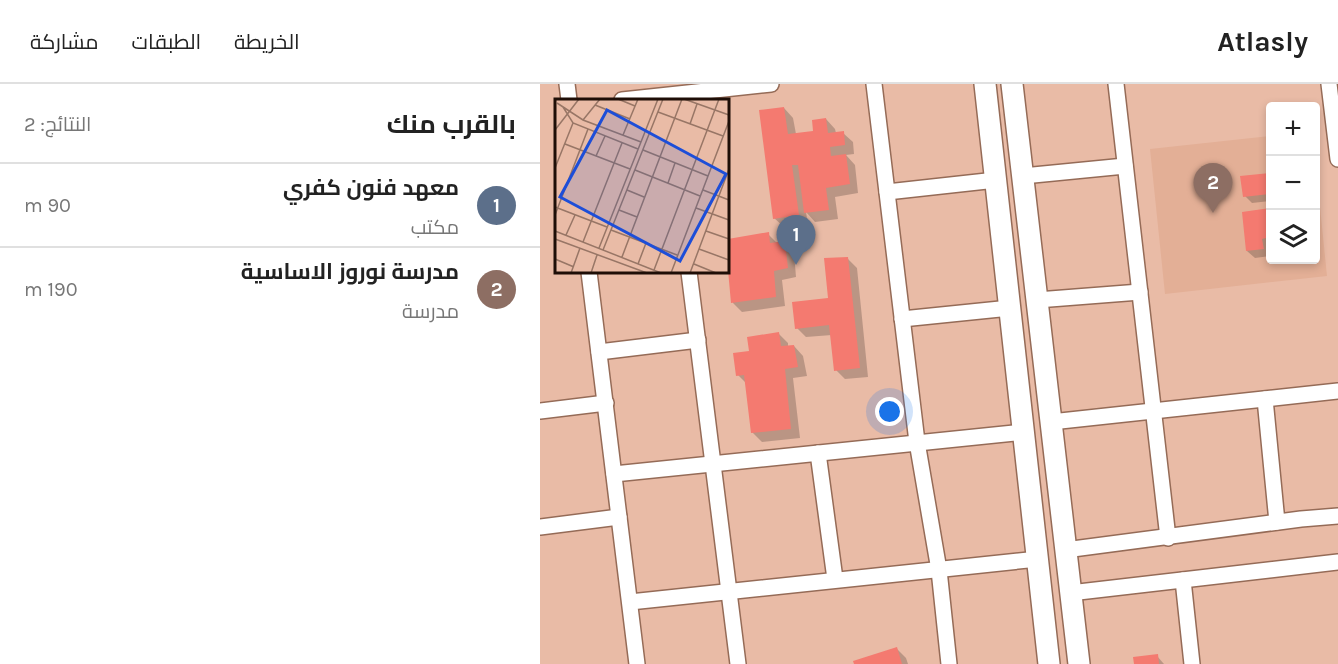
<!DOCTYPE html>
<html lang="ar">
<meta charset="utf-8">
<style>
:root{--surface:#fff;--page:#f2f2f2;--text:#222;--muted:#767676;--line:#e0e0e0;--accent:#316d84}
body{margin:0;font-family:Karla,Cairo,sans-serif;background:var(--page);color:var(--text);direction:rtl}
.controls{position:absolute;right:18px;top:18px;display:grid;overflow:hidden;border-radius:6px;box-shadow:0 3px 9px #0003}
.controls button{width:54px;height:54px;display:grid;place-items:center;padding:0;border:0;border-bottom:2px solid var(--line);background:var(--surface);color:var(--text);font:30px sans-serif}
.you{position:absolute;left:350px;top:328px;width:21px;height:21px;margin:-15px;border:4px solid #fff;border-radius:50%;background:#1a73e8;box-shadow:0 0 0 9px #1a73e833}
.badge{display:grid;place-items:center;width:39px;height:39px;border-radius:50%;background:var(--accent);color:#fff;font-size:20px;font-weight:700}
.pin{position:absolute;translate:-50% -50px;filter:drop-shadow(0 2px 3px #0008)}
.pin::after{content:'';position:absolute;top:32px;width:21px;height:18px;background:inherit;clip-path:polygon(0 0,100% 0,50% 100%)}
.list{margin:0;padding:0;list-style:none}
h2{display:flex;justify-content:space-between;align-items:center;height:78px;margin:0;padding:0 24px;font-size:26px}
h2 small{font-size:20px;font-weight:400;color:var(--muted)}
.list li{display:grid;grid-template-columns:39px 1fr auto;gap:18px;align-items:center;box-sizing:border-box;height:84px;padding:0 24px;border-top:2px solid var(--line)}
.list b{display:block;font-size:22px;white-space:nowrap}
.list p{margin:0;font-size:20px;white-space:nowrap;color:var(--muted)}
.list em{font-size:20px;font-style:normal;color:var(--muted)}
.icon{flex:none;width:33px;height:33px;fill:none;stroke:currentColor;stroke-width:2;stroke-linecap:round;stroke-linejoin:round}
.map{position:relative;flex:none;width:798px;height:580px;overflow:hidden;direction:ltr}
header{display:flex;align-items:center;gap:36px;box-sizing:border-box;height:84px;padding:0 30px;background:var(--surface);border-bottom:2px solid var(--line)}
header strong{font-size:28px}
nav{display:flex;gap:33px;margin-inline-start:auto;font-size:21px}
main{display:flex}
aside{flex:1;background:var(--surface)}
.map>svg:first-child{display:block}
.built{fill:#e3af96}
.shadow{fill:#0003}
.building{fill:#f47a70}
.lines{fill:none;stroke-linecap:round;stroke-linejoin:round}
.street-casing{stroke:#956b57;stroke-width:18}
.secondary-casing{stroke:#956b57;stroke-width:24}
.street{stroke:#fff;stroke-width:15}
.secondary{stroke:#fff;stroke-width:21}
.inset-road{fill:none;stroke:#987666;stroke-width:1.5}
.view{fill:#1d4ed8;fill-opacity:0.15;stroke:#1d4ed8;stroke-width:3}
.inset-edge{fill:none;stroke:#1e0e07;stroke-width:3}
</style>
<header>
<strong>Atlasly</strong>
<nav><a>الخريطة</a><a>الطبقات</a><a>مشاركة</a></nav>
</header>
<main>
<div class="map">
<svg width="798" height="580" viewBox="0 0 798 580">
<rect width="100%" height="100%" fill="#e9bba6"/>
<!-- built -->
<polygon class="built" points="730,52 730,176 776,176 776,83 787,192 625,210 610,65"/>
<!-- shadow -->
<g class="shadow">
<polygon points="244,24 253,34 256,50 275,48 286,35 295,45 296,49 303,49 313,58 314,70 306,71 315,81 318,109 295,113 298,135 275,138 266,128 268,140 244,143 234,134"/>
<polygon points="730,90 730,117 712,119 705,112 702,94"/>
<polygon points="730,126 730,172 715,174 707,167 704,129"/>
<polygon points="228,150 238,160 245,159 254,168 256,193 242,196 245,222 202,228 193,219 188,156"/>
<polygon points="308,175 317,184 328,293 305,295 296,286 292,251 266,253 257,244 290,215"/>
<polygon points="238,249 248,259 248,263 254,262 263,272 267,292 253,294 260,354 222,358 212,348 207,300 198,291 210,268"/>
<polygon points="357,565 366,574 368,580 316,580"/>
<polygon points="617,572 624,580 595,580"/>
</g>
<!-- building -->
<g class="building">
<polygon points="244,23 248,50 273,47 272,36 286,34 288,49 304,47 305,61 290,63 291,72 306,70 310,100 286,104 289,126 264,129 258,81 252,81 259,131 233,135 219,26"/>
<polygon points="730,89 730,110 703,113 700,92"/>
<polygon points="730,124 730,153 722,155 724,165 706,167 702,128"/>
<polygon points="229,148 230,159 245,157 248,184 234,187 236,213 191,219 188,186 188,155"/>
<polygon points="308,173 320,284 294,287 289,241 255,245 252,218 288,214 284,174"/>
<polygon points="239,248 241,262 254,261 258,283 245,285 251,345 211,349 204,291 196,292 193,269 209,267 207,253"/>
<polygon points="357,563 362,580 314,580 313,577"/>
<polygon points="618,570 619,580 594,580 593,573"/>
</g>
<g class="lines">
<!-- street casing -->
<g class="street-casing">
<g id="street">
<polyline points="27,0 29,16"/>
<polyline points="334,0 377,358 399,486 409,580"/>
<polyline points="576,0 628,454"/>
<polyline points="789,0 798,75"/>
<polyline points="82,16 231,0"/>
<polyline points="483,92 585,82"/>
<polyline points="347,108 456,96"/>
<polyline points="49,188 97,580"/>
<polyline points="149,188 198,580"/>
<polyline points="497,216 600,208"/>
<polyline points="362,235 470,224"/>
<polyline points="59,268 158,256"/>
<polyline points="725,315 737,438"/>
<polyline points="0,327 66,319"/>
<polyline points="511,338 798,307"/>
<polyline points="278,369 295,495"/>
<polyline points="74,390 484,348"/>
<polyline points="0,443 79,433"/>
<polyline points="525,466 761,435 798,432"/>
<polyline points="643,496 652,580"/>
<polyline points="530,509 798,478"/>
<polyline points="90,518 498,475"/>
</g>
</g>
<!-- secondary casing -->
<g class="secondary-casing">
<g id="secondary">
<polyline points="445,0 509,580"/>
<polyline points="472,0 539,580"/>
</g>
</g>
<!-- street -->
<use href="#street" class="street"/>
<!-- secondary -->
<use href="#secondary" class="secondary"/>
</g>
<!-- overview -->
<g transform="translate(15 15)">
<rect width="174" height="174" fill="#e9bba6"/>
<path class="inset-road" d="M 63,0 L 80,7M 129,0 L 174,16M 2,4 L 28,21 L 86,43M 40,6 L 75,20M 8,8 L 18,24 L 83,50M 103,13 L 168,37M 28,21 L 45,0M 135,25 L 142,5M 0,31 L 24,0M 68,36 L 83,0M 10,45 L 75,70M 88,51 L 153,77M 41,57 L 50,37M 0,69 L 18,24M 80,71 L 145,97M 113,84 L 120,64M 72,91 L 89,98M 148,91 L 174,101M 0,108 L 52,128M 141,109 L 174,121M 64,111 L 82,118M 0,116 L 33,30M 56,131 L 122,156M 0,132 L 106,174M 151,132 L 174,140M 11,136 L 20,116M 0,140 L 92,174M 28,143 L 67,44M 44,149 L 103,0M 144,150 L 174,161M 48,151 L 108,0M 67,158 L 127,0M 0,160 L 19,168M 83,165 L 91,144M 139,165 L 161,174M 99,171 L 164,0M 16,174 L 25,149M 36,174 L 42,156M 116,174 L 174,22M 135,174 L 174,70"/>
<path class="view" d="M 52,11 L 171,75 L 125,162 L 5,98 Z"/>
<rect width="174" height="174" class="inset-edge"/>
</g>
</svg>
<div class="controls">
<button>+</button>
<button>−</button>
<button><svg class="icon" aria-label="layers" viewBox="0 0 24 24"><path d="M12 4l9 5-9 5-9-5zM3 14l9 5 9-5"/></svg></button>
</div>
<div class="you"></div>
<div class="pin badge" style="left:256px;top:181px;background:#5c6f8a">1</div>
<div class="pin badge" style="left:673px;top:129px;background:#8d6e63">2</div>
</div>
<aside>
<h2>بالقرب منك<small>النتائج: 2</small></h2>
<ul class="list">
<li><span class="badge" style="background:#5c6f8a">1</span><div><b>معهد فنون كفري</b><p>مكتب</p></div><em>90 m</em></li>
<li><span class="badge" style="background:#8d6e63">2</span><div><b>مدرسة نوروز الاساسية</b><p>مدرسة</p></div><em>190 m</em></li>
</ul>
</aside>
</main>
